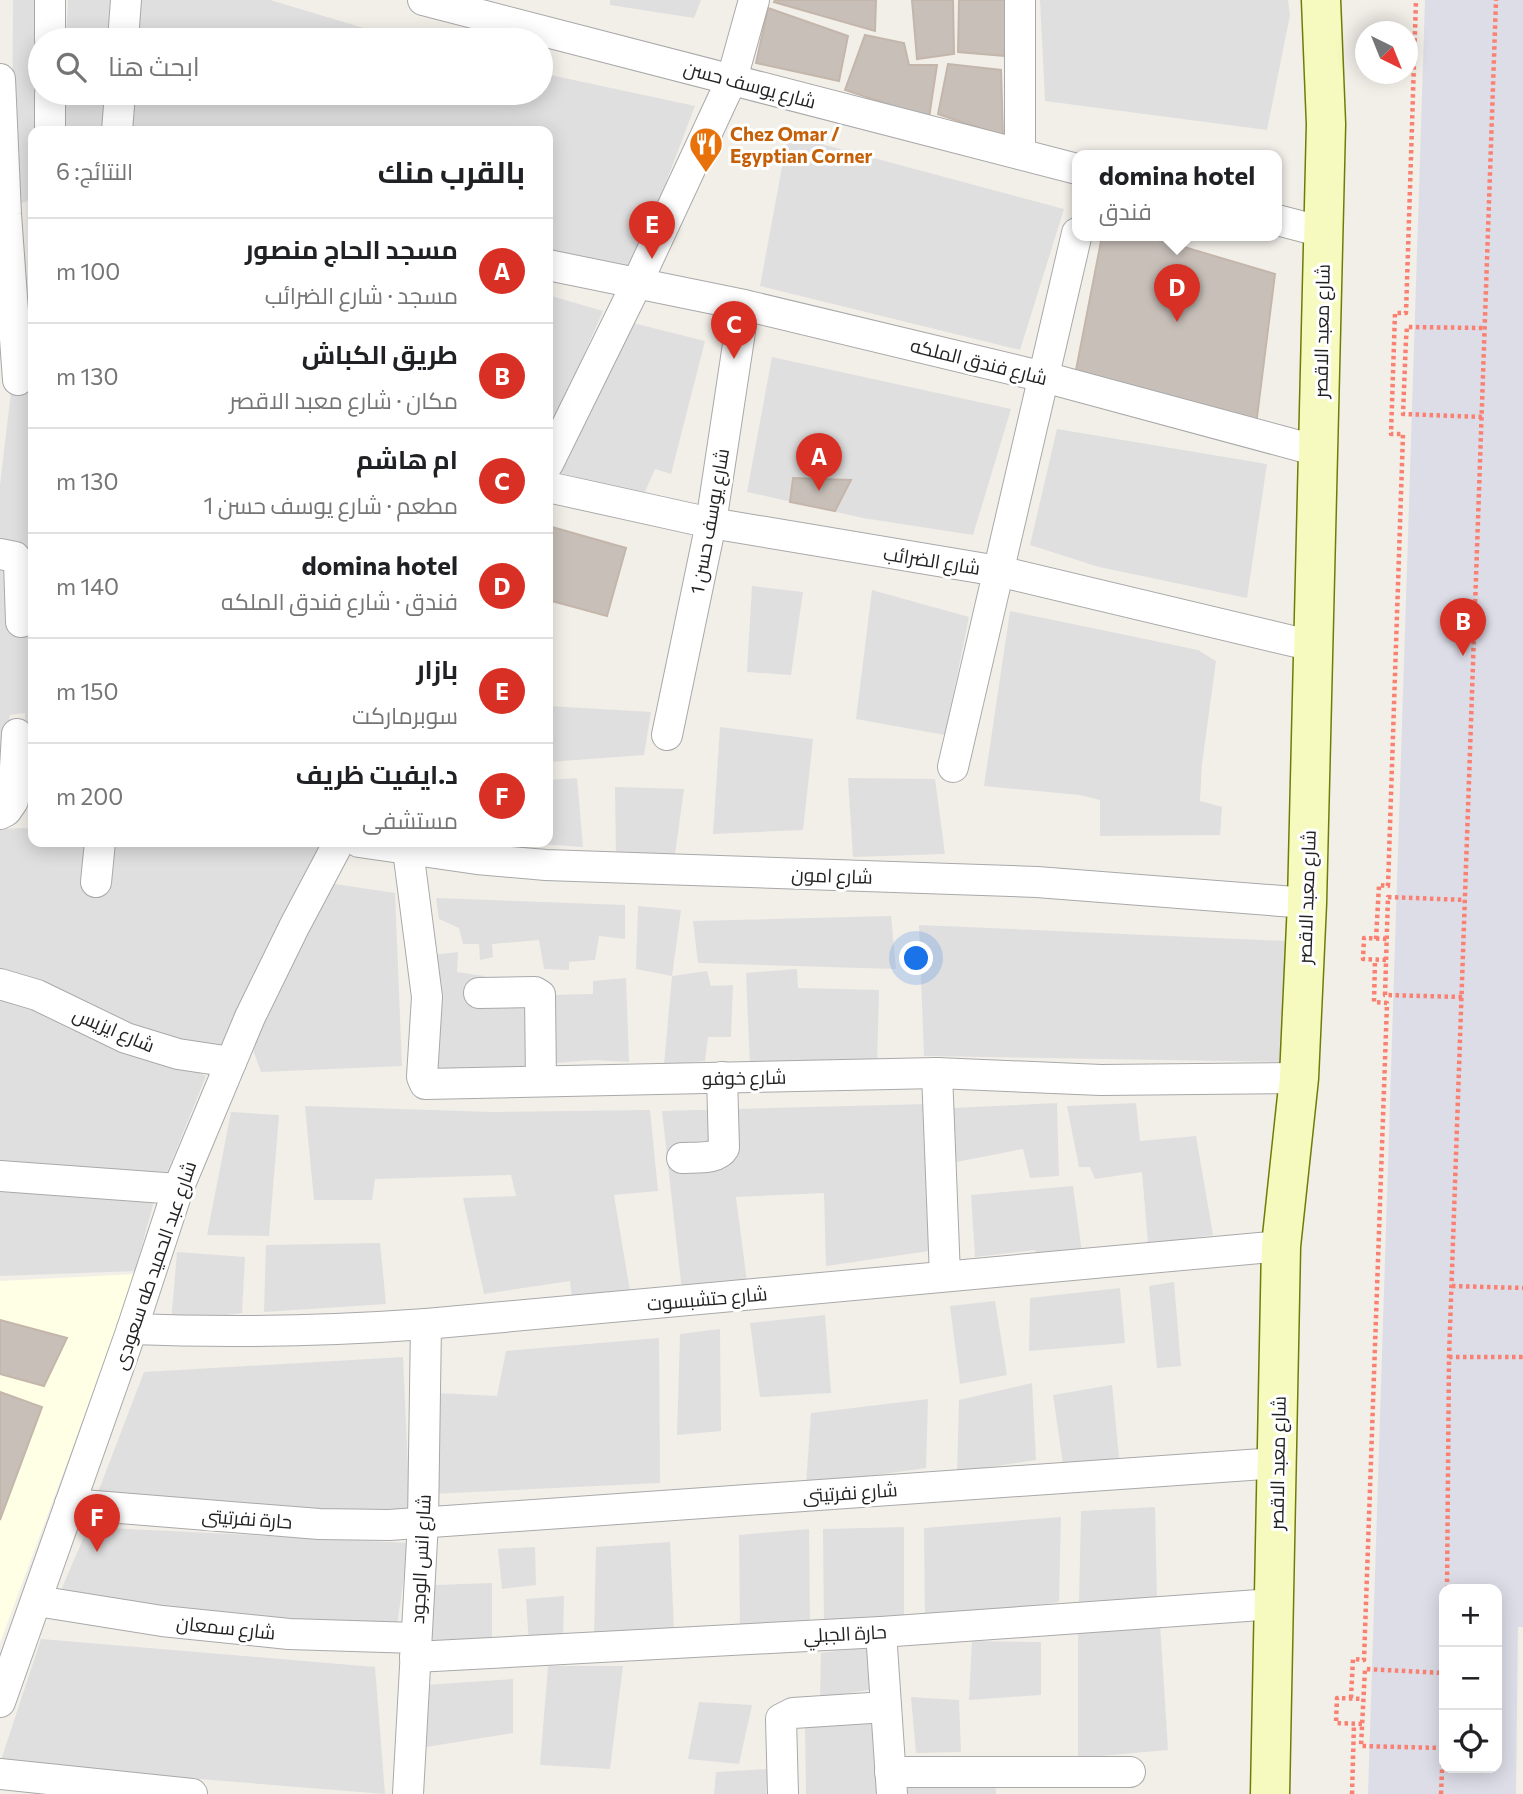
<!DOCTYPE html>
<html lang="ar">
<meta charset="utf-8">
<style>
:root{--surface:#fff;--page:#f2f2f2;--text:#202124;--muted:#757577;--line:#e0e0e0;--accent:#d93025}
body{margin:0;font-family:Commissioner,Cairo,sans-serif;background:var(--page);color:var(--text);direction:rtl}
.controls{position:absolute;right:21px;bottom:21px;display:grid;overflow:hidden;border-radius:14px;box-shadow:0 4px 18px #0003}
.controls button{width:63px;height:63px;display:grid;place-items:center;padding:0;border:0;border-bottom:2px solid var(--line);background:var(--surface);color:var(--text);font:35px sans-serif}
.compass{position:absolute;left:1355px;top:21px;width:63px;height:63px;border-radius:50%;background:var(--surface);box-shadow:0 4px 18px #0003;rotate:137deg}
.you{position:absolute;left:917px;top:959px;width:24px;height:24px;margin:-18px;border:5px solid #fff;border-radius:50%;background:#1a73e8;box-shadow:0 0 0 10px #1a73e833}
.badge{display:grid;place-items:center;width:46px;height:46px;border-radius:50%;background:var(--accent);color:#fff;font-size:23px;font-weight:700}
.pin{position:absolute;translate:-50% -58px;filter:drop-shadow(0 2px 4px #0008)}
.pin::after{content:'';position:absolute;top:37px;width:24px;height:21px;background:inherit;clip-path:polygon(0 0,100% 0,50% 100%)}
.popup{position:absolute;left:1072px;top:150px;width:210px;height:91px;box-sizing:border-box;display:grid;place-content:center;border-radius:14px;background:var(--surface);filter:drop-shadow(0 2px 5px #0005);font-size:23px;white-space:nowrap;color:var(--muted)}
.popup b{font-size:26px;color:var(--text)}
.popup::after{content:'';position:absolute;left:50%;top:100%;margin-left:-14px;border:14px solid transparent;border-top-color:var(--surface)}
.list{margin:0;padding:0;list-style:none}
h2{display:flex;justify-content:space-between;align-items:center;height:91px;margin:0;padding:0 28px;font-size:30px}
h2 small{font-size:23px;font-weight:400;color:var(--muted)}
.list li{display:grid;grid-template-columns:46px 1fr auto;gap:21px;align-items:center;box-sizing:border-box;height:105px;padding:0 28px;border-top:2px solid var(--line)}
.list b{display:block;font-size:26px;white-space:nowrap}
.list p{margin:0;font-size:23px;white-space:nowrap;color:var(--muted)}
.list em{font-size:23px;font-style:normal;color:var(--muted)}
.icon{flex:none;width:38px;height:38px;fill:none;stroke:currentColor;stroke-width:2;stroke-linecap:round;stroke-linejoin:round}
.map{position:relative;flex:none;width:1523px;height:1794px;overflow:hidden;direction:ltr}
.search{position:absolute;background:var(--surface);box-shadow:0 4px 18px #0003;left:28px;top:28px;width:525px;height:77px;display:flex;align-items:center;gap:18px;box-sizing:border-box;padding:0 24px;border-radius:38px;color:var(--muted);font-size:26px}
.panel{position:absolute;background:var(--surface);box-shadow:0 4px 18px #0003;left:28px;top:126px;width:525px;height:721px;border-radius:14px;direction:rtl}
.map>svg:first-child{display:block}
.residential{fill:#e0dfdf}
.education{fill:#ffffe5}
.plaza{fill:#dddde8;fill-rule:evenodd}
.building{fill:#c7bfb8;stroke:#c4b6ab;stroke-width:2}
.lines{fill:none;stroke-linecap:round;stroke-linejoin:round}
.minor-casing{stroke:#a9a9a9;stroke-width:32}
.secondary-casing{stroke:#707d05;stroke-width:41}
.path{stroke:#fa8072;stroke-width:4.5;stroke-dasharray:3.5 3.5;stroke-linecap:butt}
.minor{stroke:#fff;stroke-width:30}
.secondary{stroke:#f7fabf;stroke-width:38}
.labels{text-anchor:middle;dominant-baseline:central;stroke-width:6;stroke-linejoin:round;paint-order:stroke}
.street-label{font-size:19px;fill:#222;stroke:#fff}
.food-label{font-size:19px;font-weight:bold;fill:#c56008;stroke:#fff;text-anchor:start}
</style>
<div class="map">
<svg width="1523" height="1794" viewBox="0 0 1523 1794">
<rect width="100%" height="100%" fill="#f2efe9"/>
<!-- residential -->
<g class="residential">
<polygon points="13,0 50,0 40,40 43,131 33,131 33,200 12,205"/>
<polygon points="68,0 110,0 108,40 66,40"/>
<polygon points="131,0 270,0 404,40 130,40"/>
<polygon points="610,0 701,0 694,18 610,5"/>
<polygon points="1040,0 1288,0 1290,15 1267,130 1045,101"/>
<polygon points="541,73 695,106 631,274 548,256 548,131 128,131 128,93 541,93"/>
<polygon points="64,93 104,93 102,131 63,131"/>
<polygon points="788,135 1064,209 1020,350 760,286"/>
<polygon points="548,295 603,311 548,437"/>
<polygon points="617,319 705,341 671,474 655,469 643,496 555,471 576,443"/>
<polygon points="772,357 1011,409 973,535 863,518 747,492"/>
<polygon points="11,392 33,394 33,558 0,545 0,485"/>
<polygon points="1057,429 1267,464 1247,598 1099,567 1030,545"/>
<polygon points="33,560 33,759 26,760 25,713 10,715 0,804 0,564"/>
<polygon points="752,586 803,592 791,675 747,672"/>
<polygon points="872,590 969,617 945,735 856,719"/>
<polygon points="1010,611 1198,650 1216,661 1202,764 1200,801 1222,807 1220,835 1100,836 1100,800 1080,795 984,786"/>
<polygon points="548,706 651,712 644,755 548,762"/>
<polygon points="720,727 813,739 803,830 713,834"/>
<polygon points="577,778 583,847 512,842 548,842 548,780"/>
<polygon points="848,778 935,779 945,854 853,857"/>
<polygon points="615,787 684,789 675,854 616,860"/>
<polygon points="23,828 33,829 33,842 84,842 88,887 108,842 328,842 221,1053 170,1045 0,979 0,829"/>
<polygon points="328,883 395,893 402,1066 261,1072 251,1044"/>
<polygon points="436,898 625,905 625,939 599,936 595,960 569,962 569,970 544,969 539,940 492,944 493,957 480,960 479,944 463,944 459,928 439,919"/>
<polygon points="638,906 681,910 672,976 707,971 711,986 733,985 731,1037 708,1037 705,1061 664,1065 672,976 636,969"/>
<polygon points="891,916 896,969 698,963 693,921"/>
<polygon points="919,925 1286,941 1285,1062 924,1056"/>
<polygon points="458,952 457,972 484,976 512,1001 540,999 539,1069 437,1076 432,955"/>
<polygon points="797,969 798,988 879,990 877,1066 750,1067 746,973"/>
<polygon points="626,978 629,1062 593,1060 555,1063 549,995 593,994 593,981"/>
<polygon points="0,999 18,999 206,1076 166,1175 0,1168"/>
<polygon points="1057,1103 1059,1176 1030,1178 1023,1149 951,1163 953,1108"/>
<polygon points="1136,1103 1140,1141 1196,1136 1213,1235 1148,1244 1142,1172 1095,1179 1090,1167 1079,1167 1067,1106"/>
<polygon points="927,1104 943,1249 826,1266 824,1193 736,1197 748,1290 682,1291 662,1111"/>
<polygon points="305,1106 494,1112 650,1110 658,1191 614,1195 630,1291 572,1298 570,1281 484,1294 463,1198 516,1196 511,1175 375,1179 372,1200 314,1200"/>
<polygon points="231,1112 279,1115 269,1236 207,1235"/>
<polygon points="1073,1186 1083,1260 1040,1264 1035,1250 975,1257 971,1195"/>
<polygon points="0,1190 154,1201 135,1271 0,1276"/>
<polygon points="380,1243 386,1304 264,1312 266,1245"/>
<polygon points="177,1252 245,1257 242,1313 171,1323"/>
<polygon points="1174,1282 1181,1366 1157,1368 1149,1286"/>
<polygon points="1120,1288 1125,1343 1029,1351 1030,1298"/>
<polygon points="995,1301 1007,1375 960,1384 950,1306"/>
<polygon points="825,1315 831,1393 760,1397 750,1323"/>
<polygon points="720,1329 721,1431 677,1435 680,1334"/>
<polygon points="659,1338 660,1483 431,1494 437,1393 497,1396 506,1351"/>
<polygon points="403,1357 410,1513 95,1500 144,1372"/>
<polygon points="1032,1383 1036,1460 957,1472 959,1400"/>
<polygon points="1112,1385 1119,1458 1065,1478 1053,1395"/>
<polygon points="928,1399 926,1468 806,1485 811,1413"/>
<polygon points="1155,1507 1157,1599 1079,1604 1081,1511"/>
<polygon points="1061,1517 1059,1602 925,1621 924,1528"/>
<polygon points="88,1527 409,1543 396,1632 59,1595"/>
<polygon points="904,1527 904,1618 824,1627 823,1529"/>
<polygon points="809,1529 810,1626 740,1632 739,1535"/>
<polygon points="670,1542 674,1629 594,1636 596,1547"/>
<polygon points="535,1547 536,1585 502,1589 498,1549"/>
<polygon points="492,1583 492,1648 427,1652 434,1585"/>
<polygon points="564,1596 563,1639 529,1644 526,1599"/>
<polygon points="1160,1623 1168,1750 1078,1758 1078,1628"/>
<polygon points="41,1639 375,1667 385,1794 0,1763"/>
<polygon points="972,1641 1041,1642 1041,1695 969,1700"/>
<polygon points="879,1645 880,1688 820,1698 821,1653"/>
<polygon points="548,1666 623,1666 610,1769 540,1765"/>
<polygon points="513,1679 513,1733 420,1748 425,1685"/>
<polygon points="911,1697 959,1700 961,1752 916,1753"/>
<polygon points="699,1702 752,1705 739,1764 688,1759"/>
<polygon points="881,1722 882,1794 806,1794 805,1726"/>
<polygon points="768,1769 766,1794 714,1794 716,1772"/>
<polygon points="995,1778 996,1794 907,1794 907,1784"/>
</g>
<!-- education -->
<polygon class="education" points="137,1274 0,1643 0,1281"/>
<!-- plaza -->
<path class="plaza" d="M 1425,0 L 1523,0 L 1523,1627 L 1518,1627 L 1516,1794 L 1368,1794 ZM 1444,1589 L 1497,1589 L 1497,1768 L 1444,1768 Z"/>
<!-- building -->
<g class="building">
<polygon points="775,0 876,0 875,31 774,2"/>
<polygon points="912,0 953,0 954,54 917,59"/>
<polygon points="959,0 1011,0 1004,56 958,52"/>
<polygon points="768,8 848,36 839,81 756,63"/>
<polygon points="865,35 904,43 909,65 937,65 929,118 845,90"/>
<polygon points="948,64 1001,70 1003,136 938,114"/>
<polygon points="1102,236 1147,236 1275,274 1256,425 1076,370"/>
<polygon points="793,478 851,480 835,511 790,502"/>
<polygon points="552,527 626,548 607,616 548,600 548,542"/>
<polygon points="0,1320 67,1338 44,1386 0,1374"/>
<polygon points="0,1392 42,1407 0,1520"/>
</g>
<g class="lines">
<!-- minor casing -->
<g class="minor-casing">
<g id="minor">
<polyline points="50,0 50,40"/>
<polyline points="423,0 1077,169"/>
<polyline points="123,40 126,0"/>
<polyline points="0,79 6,214 18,380"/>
<polyline points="50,93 50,131"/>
<polyline points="117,131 120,93"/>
<polyline points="1020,154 1020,0"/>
<polyline points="1277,220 1323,232"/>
<polyline points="548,265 744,305 1044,377 1318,451"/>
<polyline points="548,464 637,283 732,79 754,0"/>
<polyline points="548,487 711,523 998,571 1313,646"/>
<polyline points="0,554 15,557 19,562 21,622"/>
<polyline points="667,735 711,523 744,305"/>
<polyline points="953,767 1077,233"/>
<polyline points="0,814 6,811 13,801 17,734"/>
<polyline points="359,842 477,859 546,865 1037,882 1307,903"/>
<polyline points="408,850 427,997 422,1077 425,1084 937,1073 1101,1080 1299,1078"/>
<polyline points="96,882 100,842"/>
<polyline points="0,984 37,995 126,1038 178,1054 231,1062"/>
<polyline points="479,993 535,992 540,995 541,1081"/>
<polyline points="937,1073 945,1276"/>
<path d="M 682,1158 C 696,1157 717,1160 724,1148 L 722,1077"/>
<polyline points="0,1176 178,1189"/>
<path d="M 132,1329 C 231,1333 328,1331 426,1324 L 1281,1246"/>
<polyline points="70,1504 319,1524 389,1525 1277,1463"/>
<polyline points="37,1601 162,1621 289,1634 416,1638"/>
<polyline points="881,1632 892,1794"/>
<polyline points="415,1657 881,1632 1274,1604"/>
<polyline points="0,1702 132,1329 178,1189 250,1017 294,927 339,842"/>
<polyline points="890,1772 1130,1772"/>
<polyline points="0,1774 192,1794"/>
<polyline points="408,1794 423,1522 426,1324"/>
<polyline points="783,1794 781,1719 793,1713 886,1707"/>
</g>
</g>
<!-- secondary casing -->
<g class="secondary-casing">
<polyline id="secondary" points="1270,1794 1281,1246 1299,1078 1307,903 1326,124 1321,0"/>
</g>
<!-- path -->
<g class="path">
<polyline points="1482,417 1403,414 1406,339 1407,327 1485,328"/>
<polyline points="1376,939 1379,885 1388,886 1403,434 1391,434 1395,313 1406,313 1416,0"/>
<polyline points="1386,960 1363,959 1364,938 1387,939"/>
<polyline points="1462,997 1385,995 1388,897 1465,900"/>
<polyline points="1452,1286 1523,1288"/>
<polyline points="1449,1357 1523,1357"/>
<polyline points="1447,1589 1449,1357 1496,0"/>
<polyline points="1351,1698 1353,1659 1364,1660 1387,1003 1374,1002 1375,960"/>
<polyline points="1362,1724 1336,1723 1337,1698 1363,1699"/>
<polyline points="1443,1748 1361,1746 1365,1669 1444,1673"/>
<polyline points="1352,1794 1354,1724"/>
<polyline points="1441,1794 1444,1725"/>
</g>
<!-- minor -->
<use href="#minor" class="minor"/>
<!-- secondary -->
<use href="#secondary" class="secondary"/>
</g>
<!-- icons -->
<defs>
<g id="restaurant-pin" transform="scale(1.75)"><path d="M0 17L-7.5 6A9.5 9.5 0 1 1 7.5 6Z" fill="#e8710a" stroke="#fff"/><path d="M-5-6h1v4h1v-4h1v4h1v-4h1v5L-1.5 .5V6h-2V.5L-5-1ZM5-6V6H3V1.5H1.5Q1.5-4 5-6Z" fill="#fff"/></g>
</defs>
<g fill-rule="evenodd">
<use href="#restaurant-pin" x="706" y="144"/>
</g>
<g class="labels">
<!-- street labels -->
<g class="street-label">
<text transform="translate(750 84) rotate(15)">شارع يوسف حسن</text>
<text transform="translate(1321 331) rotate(-89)">شارع معبد الاقصر</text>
<text transform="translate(979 361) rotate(14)">شارع فندق الملكه</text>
<text transform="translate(709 521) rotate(-80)">شارع يوسف حسن 1</text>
<text transform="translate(932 560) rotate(9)">شارع الضرائب</text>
<text transform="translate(832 875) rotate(2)">شارع امون</text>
<text transform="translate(1306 897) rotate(-88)">شارع معبد الاقصر</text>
<text transform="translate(114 1029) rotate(23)">شارع ايزيس</text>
<text transform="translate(744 1077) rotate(-1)">شارع خوفو</text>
<text transform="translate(154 1265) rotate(-71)">شارع عبد الحميد طه سعودى</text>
<text transform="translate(707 1298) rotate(-5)">شارع حتشبسوت</text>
<text transform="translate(1277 1463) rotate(-89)">شارع معبد الاقصر</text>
<text transform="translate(850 1492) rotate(-4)">شارع نفرتيتى</text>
<text transform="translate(247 1518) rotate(4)">حارة نفرتيتى</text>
<text transform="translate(420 1559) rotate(-87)">شارع انس الوجود</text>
<text transform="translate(226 1627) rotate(6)">شارع سمعان</text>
<text transform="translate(845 1633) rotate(-3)">حارة الجبلي</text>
</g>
<!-- food labels -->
<g class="food-label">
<text x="730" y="133">Chez Omar /<tspan x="730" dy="22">Egyptian Corner</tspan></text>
</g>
</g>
</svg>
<div class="controls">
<button>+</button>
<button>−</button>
<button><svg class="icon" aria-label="locate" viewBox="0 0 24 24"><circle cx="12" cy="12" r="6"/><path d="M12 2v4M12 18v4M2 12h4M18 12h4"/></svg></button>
</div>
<svg class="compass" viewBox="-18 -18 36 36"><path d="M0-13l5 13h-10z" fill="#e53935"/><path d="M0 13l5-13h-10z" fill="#757577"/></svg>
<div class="you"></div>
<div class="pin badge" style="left:819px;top:491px">A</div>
<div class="pin badge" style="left:1463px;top:656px">B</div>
<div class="pin badge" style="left:734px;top:359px">C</div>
<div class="pin badge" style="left:1177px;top:322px">D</div>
<div class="popup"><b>domina hotel</b>فندق</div>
<div class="pin badge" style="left:652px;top:259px">E</div>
<div class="pin badge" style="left:97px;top:1552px">F</div>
<div class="search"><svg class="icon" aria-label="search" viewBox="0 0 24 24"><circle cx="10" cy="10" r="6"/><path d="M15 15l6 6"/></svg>ابحث هنا</div>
<section class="panel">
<h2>بالقرب منك<small>النتائج: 6</small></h2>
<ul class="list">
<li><span class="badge">A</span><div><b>مسجد الحاج منصور</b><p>مسجد · شارع الضرائب</p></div><em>100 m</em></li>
<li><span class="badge">B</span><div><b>طريق الكباش</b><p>مكان · شارع معبد الاقصر</p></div><em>130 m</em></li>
<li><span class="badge">C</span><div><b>ام هاشم</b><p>مطعم · شارع يوسف حسن 1</p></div><em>130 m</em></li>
<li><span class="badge">D</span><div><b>domina hotel</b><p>فندق · شارع فندق الملكه</p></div><em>140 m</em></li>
<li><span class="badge">E</span><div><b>بازار</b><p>سوبرماركت</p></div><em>150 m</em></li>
<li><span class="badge">F</span><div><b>د.ايفيت ظريف</b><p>مستشفى</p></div><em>200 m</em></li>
</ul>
</section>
</div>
